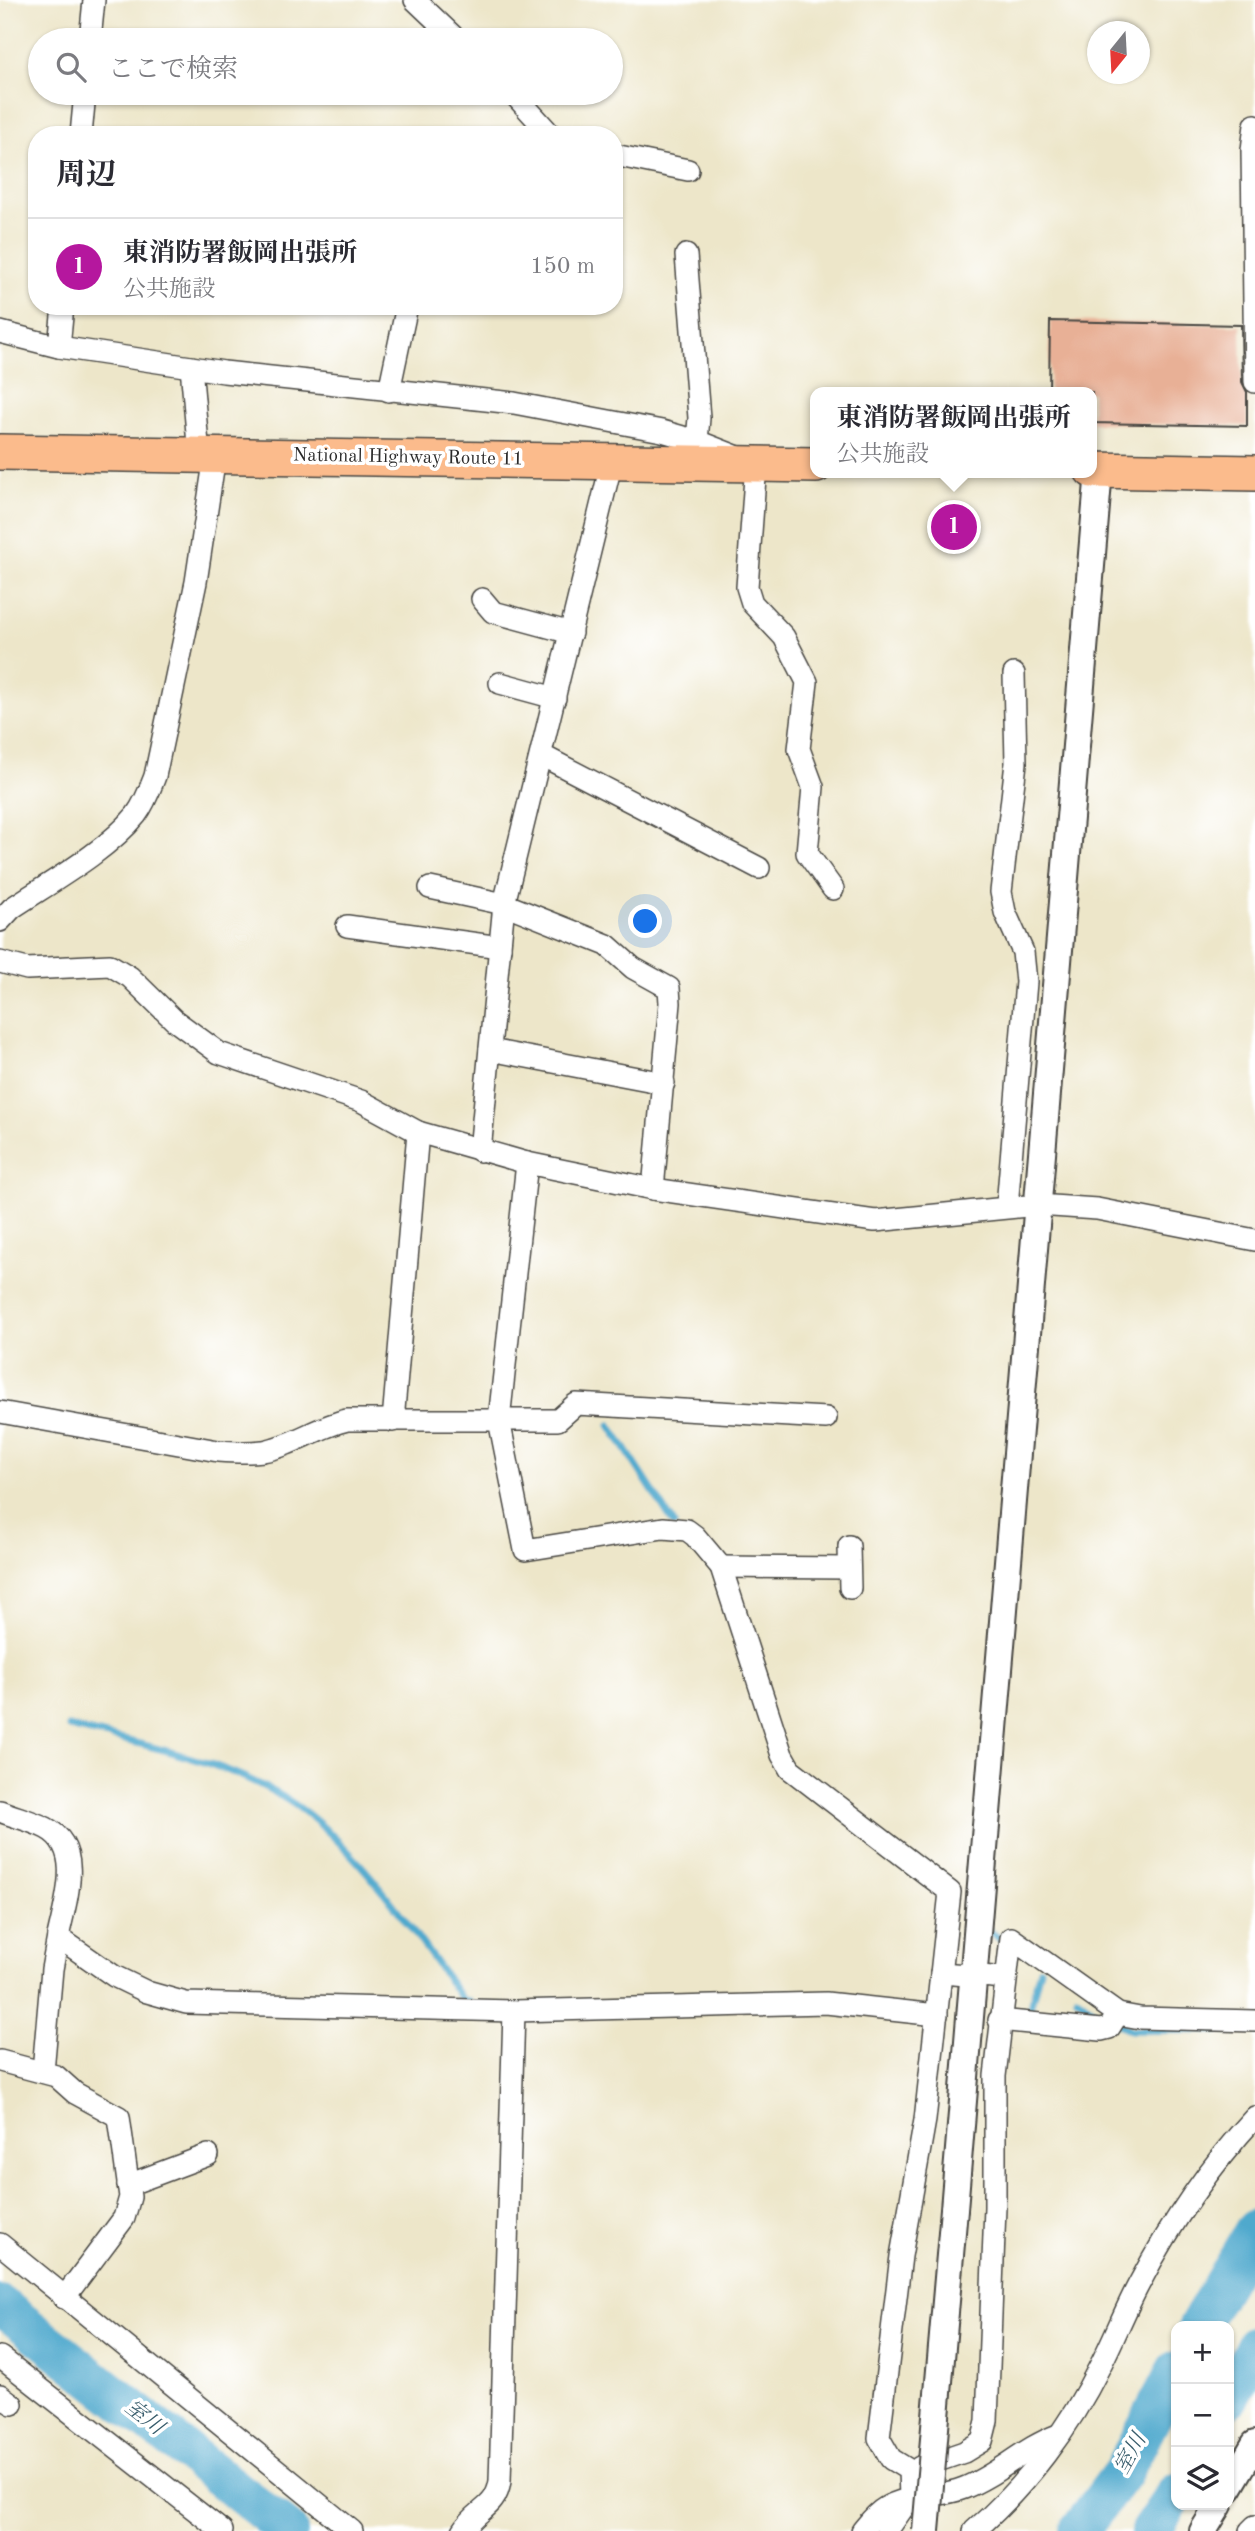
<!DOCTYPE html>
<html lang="ja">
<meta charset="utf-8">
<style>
:root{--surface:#fff;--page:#f2f2f3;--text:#2b2b33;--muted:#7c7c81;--line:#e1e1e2;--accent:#b5179e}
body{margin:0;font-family:"Old Standard TT","Noto Serif JP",serif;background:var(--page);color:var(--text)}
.controls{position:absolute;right:21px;bottom:21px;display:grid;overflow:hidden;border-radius:14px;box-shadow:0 2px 5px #0004}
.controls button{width:63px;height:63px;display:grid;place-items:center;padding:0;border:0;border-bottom:2px solid var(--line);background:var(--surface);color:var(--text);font:35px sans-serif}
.compass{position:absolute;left:1087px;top:21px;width:63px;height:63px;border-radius:50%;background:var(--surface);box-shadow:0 2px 5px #0004;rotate:198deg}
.you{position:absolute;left:646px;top:922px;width:24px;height:24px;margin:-18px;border:5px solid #fff;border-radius:50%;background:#1a73e8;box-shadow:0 0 0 10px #1a73e833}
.badge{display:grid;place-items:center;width:46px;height:46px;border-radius:50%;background:var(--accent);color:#fff;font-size:23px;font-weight:700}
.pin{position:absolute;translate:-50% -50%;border:4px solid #fff;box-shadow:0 2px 7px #0006}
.popup{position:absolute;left:810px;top:387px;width:287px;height:91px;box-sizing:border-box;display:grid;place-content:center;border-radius:14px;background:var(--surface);filter:drop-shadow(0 2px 5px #0005);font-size:23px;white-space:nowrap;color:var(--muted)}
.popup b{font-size:26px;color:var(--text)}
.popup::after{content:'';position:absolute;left:50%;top:100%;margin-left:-14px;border:14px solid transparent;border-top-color:var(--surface)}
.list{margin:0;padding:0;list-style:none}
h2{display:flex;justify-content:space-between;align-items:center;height:91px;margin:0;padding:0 28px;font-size:30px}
h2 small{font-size:23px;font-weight:400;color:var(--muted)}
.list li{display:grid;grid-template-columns:46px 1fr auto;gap:21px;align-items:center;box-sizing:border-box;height:98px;padding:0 28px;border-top:2px solid var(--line)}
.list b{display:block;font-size:26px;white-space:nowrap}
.list p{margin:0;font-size:23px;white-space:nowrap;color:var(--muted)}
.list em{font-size:23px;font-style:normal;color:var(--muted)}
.icon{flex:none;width:38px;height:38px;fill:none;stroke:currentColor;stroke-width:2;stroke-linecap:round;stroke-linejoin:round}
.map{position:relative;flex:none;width:1255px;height:2531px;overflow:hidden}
.search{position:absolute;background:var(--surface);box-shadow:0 2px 5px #0004;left:28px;top:28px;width:595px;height:77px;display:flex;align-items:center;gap:18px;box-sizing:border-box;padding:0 24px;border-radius:38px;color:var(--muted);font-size:26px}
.panel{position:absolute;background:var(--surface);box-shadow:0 2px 5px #0004;left:28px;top:126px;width:595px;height:189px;border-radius:28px}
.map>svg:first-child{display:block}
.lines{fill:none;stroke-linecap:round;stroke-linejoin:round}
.stream{stroke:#4fa9cd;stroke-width:7}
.river{stroke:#4fa9cd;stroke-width:40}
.building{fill:#e8b096}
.minor-casing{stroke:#484743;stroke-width:24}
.tertiary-casing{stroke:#484743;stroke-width:30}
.trunk-casing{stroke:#484743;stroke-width:38}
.minor{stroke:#fff;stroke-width:21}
.tertiary{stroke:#fff;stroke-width:26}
.trunk{stroke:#fbbb8c;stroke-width:35}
.tertiary-bridge-casing{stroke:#484743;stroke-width:30;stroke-linecap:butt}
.tertiary-bridge{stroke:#fff;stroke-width:26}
.labels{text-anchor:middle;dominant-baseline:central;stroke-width:7;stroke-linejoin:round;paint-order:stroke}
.street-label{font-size:19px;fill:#2b2b2b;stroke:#fff}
.water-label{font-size:21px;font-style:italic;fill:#395d6c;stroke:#fff}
</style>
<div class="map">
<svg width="1255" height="2531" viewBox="0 0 1255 2531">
<rect width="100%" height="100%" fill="#fff"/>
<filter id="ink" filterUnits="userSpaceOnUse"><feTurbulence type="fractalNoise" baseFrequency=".0143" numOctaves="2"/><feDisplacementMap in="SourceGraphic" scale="14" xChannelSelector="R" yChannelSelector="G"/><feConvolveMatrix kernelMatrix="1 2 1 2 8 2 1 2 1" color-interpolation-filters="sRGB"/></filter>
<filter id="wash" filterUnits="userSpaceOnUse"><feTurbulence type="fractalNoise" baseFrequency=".00686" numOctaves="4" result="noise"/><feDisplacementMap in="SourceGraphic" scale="28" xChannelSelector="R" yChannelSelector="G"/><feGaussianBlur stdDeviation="1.57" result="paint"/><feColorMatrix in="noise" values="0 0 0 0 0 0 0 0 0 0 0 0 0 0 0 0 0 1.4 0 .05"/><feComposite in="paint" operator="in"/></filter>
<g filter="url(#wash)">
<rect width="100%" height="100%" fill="#ede6c9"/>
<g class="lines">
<!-- stream -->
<g class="stream">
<polyline points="610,1425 674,1524"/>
<path d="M 69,1727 C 149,1746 251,1765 315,1820 C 374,1870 418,1938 463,2001 L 469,2001"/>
<polyline points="984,1927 1008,1945"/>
<polyline points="1076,1997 1097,2013 1131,2030 1233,2031"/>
<polyline points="1025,2016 1028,2016 1040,1969"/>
</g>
<!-- river -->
<g class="river">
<polyline points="0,2305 288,2531"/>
<polyline points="1198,2326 1255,2229"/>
<polyline points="1229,2398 1255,2346"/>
<polyline points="1079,2531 1122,2473 1176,2371"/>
<polyline points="1150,2531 1176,2493"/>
</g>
</g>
<g id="blocks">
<!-- building -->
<polygon class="building" points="1050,321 1241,325 1242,382 1247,392 1247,426 1092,423 1092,392 1049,392"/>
</g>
</g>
<g filter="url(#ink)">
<use href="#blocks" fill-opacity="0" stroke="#484743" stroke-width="2"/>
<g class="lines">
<!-- minor casing -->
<g class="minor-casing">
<g id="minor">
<polyline points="415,0 457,40"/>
<polyline points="90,40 94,0"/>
<polyline points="513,93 551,135"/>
<polyline points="1255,125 1252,150 1255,382"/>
<polyline points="81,135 85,93"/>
<polyline points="614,155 688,170"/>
<polyline points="686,255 699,418 697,441"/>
<polyline points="0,332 59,347 224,372 514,403 662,431 697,441 756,464 747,587 752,603 784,637 807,682 799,749 813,787 807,853 833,889"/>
<polyline points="59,347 63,306"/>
<polyline points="191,367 199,455"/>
<polyline points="389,391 407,306"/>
<polyline points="482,599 493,612 571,633"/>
<polyline points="500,683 555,698"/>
<polyline points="541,755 759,868"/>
<polyline points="430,888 504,904 607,945 633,968 669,988 670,1003 653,1189"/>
<path d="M 0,921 L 12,908 C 51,882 107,851 136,815 C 145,803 150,789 155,776 L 196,582 L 215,456"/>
<polyline points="347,926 500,947"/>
<polyline points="0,962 27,969 110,965 130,977 174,1020 219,1053 361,1101 418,1132 527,1163 653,1189 875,1221 1037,1205 1097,1209 1255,1240"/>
<polyline points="490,1050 664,1083"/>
<polyline points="480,1151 504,904 612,461"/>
<polyline points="527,1163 499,1420 525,1550 663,1528 687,1530 695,1536 721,1567 782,1755 790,1769 950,1892 925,2120 901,2256 879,2438 891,2459 909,2470 910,2498 887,2531"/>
<polyline points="1007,1207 1026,982 1023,952 1005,912 1001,892 1016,763 1014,674"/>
<path d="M 0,1412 L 218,1451 C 232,1452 248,1453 263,1451 C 292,1446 317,1427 347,1420 L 558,1420 L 576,1404 L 826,1418"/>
<polyline points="393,1421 418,1132"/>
<polyline points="849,1546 850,1588"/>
<polyline points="721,1567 849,1568"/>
<path d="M 0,1811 C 15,1817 32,1821 46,1828 C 85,1848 65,1903 58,1937 L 114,1976 L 147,1992 L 186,2003 L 514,2011 L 826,2003 L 937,2015"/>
<polyline points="941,1973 1006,1978"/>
<polyline points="999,2020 1101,2030 1109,2028 1118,2014"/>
<polyline points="0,2061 56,2076 75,2093 119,2117 130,2197 124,2218 64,2298"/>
<polyline points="43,2071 52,1969 58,1937"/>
<polyline points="128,2185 208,2155"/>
<polyline points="0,2244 352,2531"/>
<polyline points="0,2357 222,2531"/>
<polyline points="0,2395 12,2404"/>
<polyline points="920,2467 964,2452 982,2441 987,2421 995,2207 995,2076 1011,1938 1118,2014 1140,2018 1255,2021"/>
<path d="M 463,2531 C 477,2508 496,2509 500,2481 L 514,2011"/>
<path d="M 862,2531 C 868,2524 876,2513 885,2508 C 909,2494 939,2498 964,2488 C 998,2475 1023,2448 1058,2435"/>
<path d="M 974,2531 C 1026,2486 1070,2427 1100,2366 C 1114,2339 1125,2310 1139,2284 C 1170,2225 1210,2166 1255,2117"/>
<polyline points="1250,2531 1255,2526"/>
</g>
</g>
<!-- tertiary casing -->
<g class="tertiary-casing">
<g id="tertiary">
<polyline points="954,2209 1099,470"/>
<polyline points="1229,2488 1255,2444"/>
<polyline points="1203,2531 1219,2505"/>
</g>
</g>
<!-- trunk casing -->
<g class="trunk-casing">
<g id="trunk">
<polyline points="0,452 816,465"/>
<polyline points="1092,470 1255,473"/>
</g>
</g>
<!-- minor -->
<use href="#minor" class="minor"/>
<!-- tertiary -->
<use href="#tertiary" class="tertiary"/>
<!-- trunk -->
<use href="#trunk" class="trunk"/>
<!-- tertiary-bridge casing -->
<g class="tertiary-bridge-casing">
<polyline id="tertiary-bridge" points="926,2531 954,2209"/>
</g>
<!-- tertiary-bridge -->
<use href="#tertiary-bridge" class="tertiary-bridge"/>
</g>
</g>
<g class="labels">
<!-- street labels -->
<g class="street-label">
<text transform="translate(408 458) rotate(1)">National Highway Route 11</text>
</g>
<!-- water labels -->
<g class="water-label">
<text transform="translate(144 2418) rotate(38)">室川</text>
<text transform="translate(1131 2454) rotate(-61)">室川</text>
</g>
</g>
</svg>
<div class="controls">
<button>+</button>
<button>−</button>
<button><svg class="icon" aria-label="layers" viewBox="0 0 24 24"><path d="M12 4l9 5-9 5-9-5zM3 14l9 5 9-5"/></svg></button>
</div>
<svg class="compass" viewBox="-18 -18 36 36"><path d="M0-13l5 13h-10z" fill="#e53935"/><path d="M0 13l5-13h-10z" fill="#7c7c81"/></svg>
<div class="you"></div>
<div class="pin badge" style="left:954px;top:527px">1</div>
<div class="popup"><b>東消防署飯岡出張所</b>公共施設</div>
<div class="search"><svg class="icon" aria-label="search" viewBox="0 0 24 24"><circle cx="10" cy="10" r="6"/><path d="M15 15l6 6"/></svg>ここで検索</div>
<section class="panel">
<h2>周辺<small></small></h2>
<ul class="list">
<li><span class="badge">1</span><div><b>東消防署飯岡出張所</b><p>公共施設</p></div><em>150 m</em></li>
</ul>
</section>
</div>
